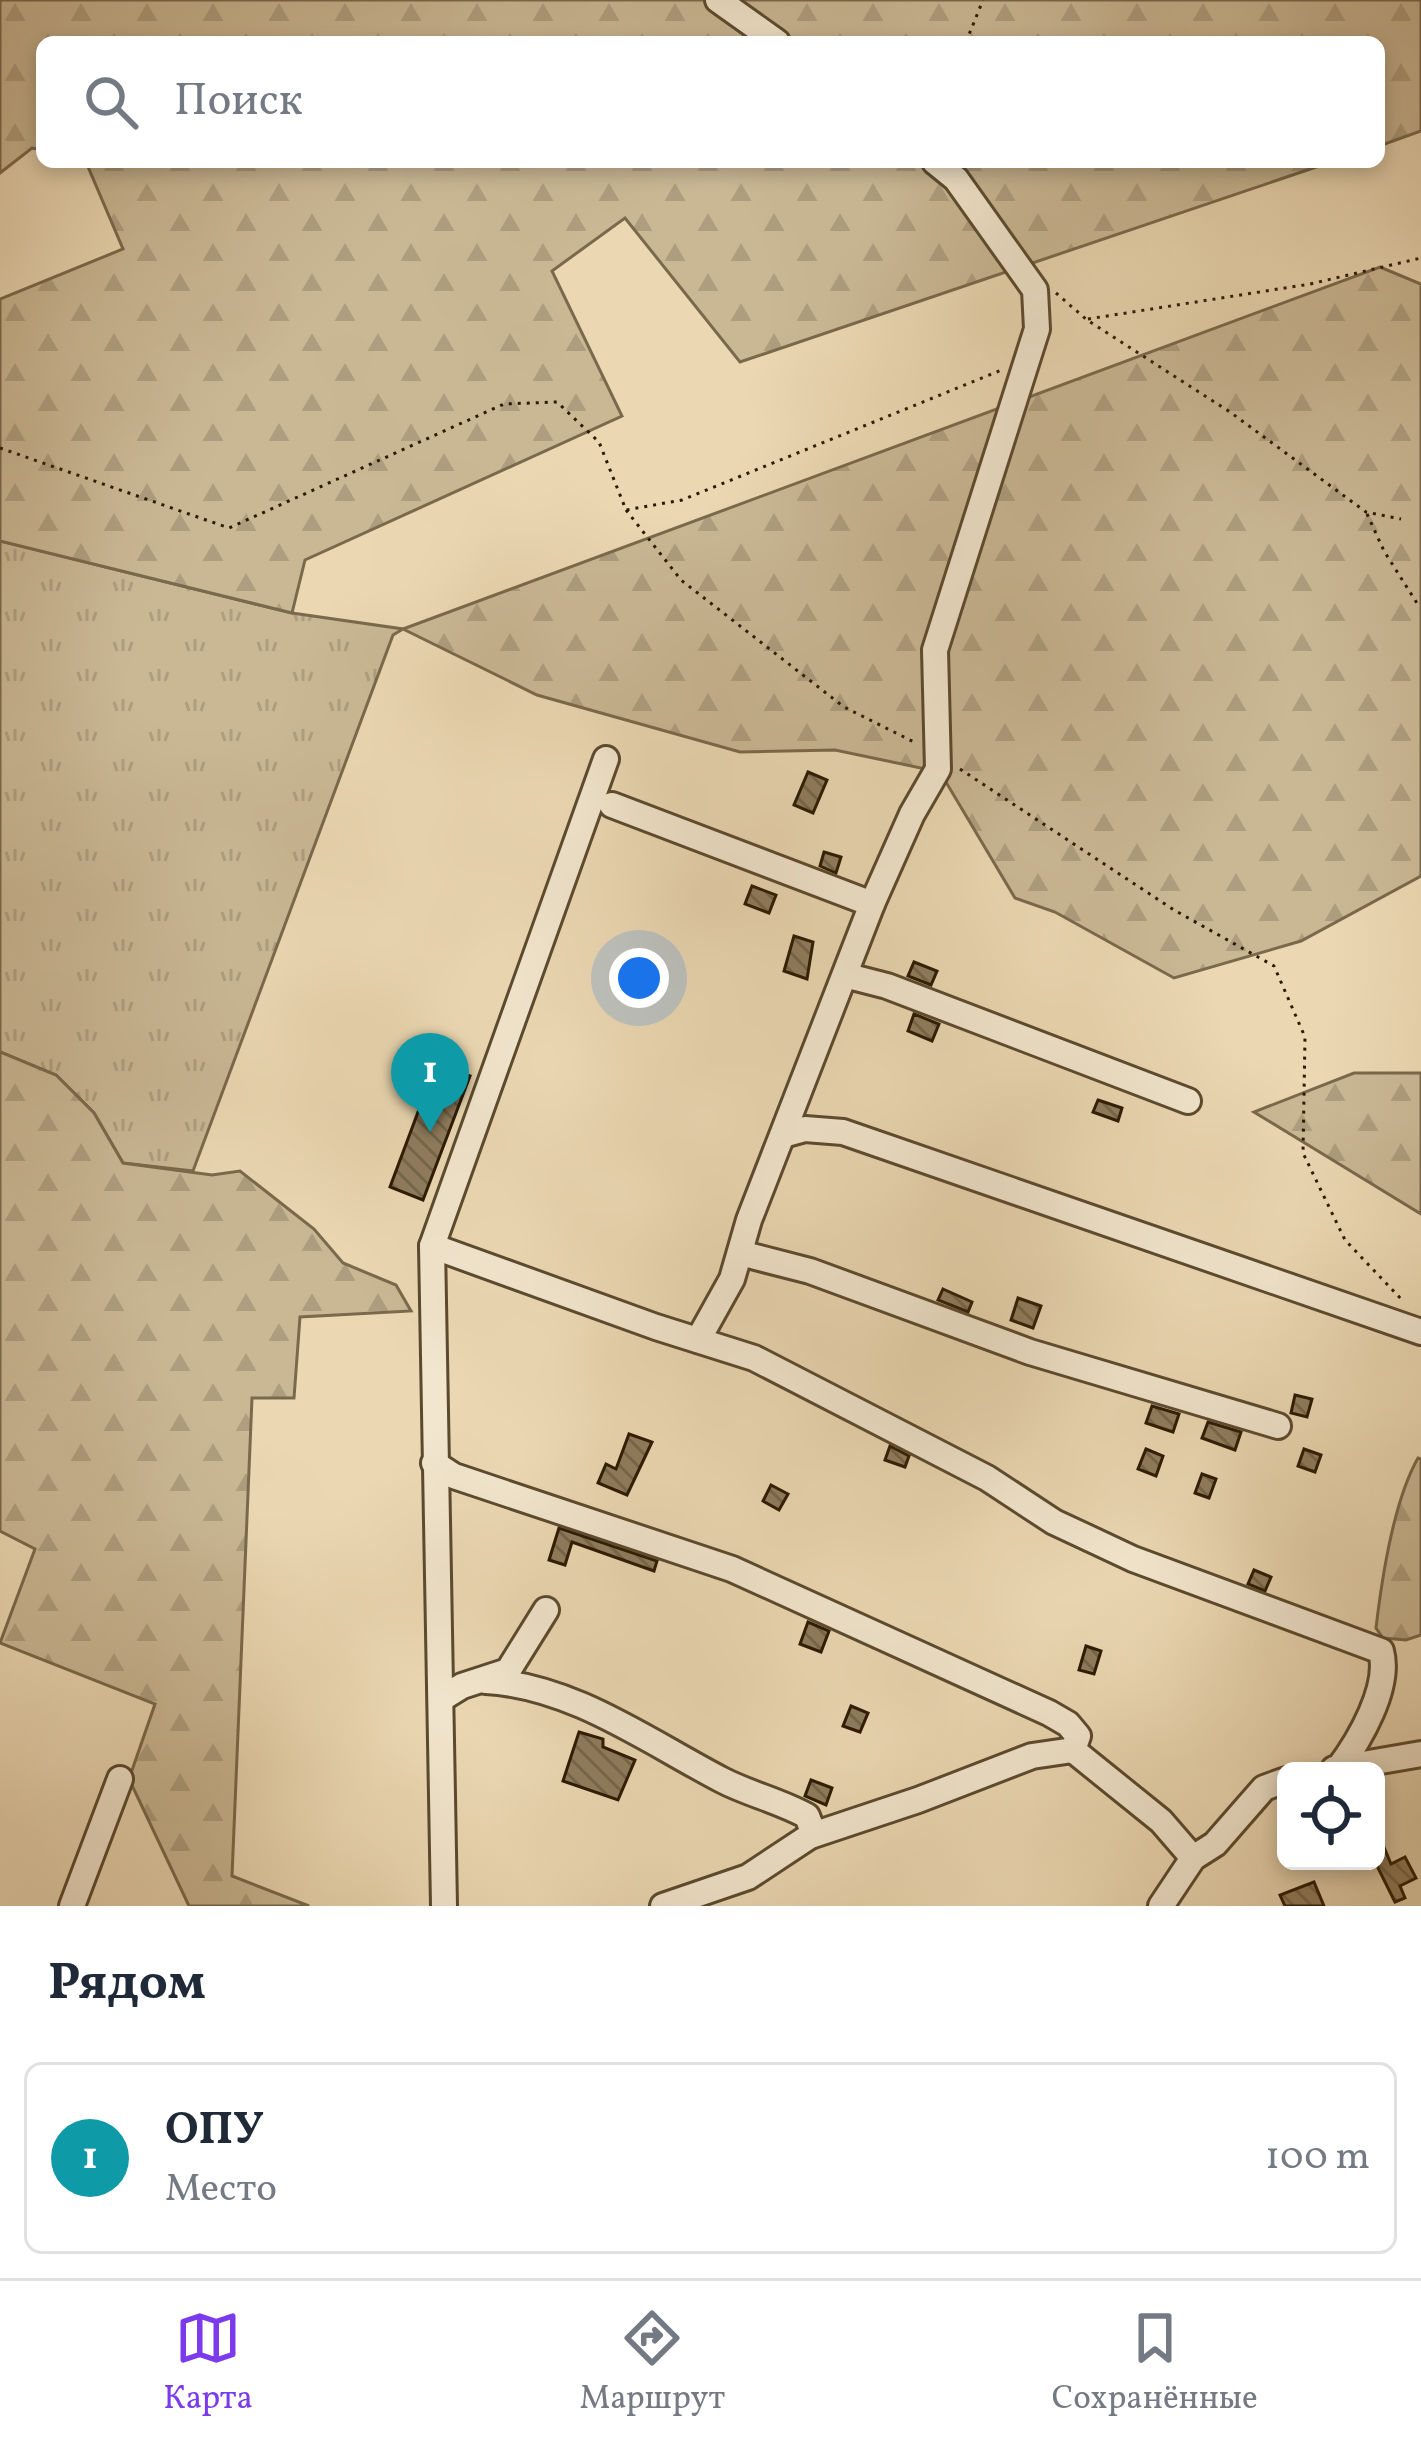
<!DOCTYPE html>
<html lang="ru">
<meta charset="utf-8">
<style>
:root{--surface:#fff;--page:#f2f2f3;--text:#1f2937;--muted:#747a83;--line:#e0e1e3;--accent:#7c3aed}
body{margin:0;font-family:Vollkorn,serif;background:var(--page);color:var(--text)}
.controls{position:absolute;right:36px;bottom:36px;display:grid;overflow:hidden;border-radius:18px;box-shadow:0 6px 18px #0003}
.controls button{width:108px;height:108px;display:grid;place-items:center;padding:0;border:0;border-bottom:3px solid var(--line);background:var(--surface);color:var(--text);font:60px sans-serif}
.you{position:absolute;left:639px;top:978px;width:42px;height:42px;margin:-30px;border:9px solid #fff;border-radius:50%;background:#1a73e8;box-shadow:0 0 0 18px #1a73e833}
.badge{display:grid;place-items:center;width:78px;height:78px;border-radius:50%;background:var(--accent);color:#fff;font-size:39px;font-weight:700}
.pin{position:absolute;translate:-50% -99px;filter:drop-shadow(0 3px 6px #0008)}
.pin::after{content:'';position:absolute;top:63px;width:42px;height:36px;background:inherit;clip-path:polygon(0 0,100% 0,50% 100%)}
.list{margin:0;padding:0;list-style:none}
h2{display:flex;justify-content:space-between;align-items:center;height:156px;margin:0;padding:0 48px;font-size:51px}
h2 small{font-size:39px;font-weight:400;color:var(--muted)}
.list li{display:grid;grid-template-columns:78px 1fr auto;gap:36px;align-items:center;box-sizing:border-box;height:192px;margin:0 24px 24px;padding:0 24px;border:3px solid var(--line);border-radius:18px}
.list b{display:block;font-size:45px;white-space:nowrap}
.list p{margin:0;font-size:39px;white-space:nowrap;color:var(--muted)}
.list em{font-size:39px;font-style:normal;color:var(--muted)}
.icon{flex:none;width:66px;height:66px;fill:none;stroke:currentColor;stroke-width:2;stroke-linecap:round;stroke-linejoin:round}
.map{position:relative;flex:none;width:1421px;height:1906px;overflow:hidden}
.search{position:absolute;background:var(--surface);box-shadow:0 6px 18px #0003;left:36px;right:36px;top:36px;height:132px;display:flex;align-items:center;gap:30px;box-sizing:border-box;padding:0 42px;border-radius:18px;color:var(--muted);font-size:45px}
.sheet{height:372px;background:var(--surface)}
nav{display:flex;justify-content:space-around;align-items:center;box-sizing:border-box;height:168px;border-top:3px solid var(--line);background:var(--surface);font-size:33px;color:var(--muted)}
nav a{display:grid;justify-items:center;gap:6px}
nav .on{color:var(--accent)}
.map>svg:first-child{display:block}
.grass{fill:url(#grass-tufts);stroke:#7a694c;stroke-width:3}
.forest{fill:url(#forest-firs);stroke:#7a694c;stroke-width:3}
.building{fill:url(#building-back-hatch);stroke:#2b1a02;stroke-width:3}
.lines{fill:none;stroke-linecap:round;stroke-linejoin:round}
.minor-casing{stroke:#5b4a2e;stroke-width:30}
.path{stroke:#2b1a02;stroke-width:3;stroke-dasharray:3 6;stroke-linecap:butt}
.minor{stroke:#f2e6ce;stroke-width:24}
</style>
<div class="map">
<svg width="1421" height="1906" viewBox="0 0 1421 1906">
<defs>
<pattern id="grass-tufts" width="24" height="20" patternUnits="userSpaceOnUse" patternTransform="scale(3)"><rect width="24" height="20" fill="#cab895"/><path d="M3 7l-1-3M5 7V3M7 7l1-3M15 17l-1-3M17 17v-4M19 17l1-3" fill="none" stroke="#ae9e7f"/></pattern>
<pattern id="forest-firs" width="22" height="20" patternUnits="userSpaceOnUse" patternTransform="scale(3)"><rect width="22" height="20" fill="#cab895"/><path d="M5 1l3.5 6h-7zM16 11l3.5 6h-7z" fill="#ae9e7f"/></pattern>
<pattern id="building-back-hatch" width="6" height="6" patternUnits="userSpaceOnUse" patternTransform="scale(3)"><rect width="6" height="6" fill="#8f7d5e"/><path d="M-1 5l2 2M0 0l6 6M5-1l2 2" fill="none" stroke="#75664b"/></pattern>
</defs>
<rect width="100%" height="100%" fill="#ebd8b3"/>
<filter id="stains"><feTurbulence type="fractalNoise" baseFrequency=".00167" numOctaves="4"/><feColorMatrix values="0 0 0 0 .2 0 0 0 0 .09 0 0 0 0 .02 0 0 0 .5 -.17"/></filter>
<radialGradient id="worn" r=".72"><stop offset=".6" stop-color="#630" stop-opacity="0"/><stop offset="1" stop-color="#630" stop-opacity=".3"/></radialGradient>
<!-- grass -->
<polygon class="grass" points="0,541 292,613 403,629 393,635 193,1171 123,1163 94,1113 56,1075 0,1052"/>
<!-- forest -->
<g class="forest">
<polygon points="0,0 1421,0 1421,131 1379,146 1379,42 42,42 42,150 32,148 0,173"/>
<polygon points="86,162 1331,162 740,362 625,218 552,271 622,416 305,560 292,613 0,541 0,299 123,249"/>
<polygon points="1380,267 1421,284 1421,876 1301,941 1174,978 1055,912 1015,898 940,772 835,750 740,752 537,695 403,629"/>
<polygon points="0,1052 56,1075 94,1113 123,1163 212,1175 240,1171 314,1229 343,1263 396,1285 411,1311 300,1317 294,1398 252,1398 232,1876 309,1906 189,1906 129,1779 155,1704 0,1643 35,1549 0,1531"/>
<polygon points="1354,1073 1421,1073 1421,1214 1254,1112"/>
<path d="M 1418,1458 L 1421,1459 L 1421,1635 L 1406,1640 L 1383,1638 L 1376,1628 C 1382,1577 1393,1502 1418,1458 Z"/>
</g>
<!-- building -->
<g class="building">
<polygon points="808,772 827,780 813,813 794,805"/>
<polygon points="824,852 841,857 836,873 820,866"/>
<polygon points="752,886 776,895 769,913 745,904"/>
<polygon points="794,936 813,942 807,979 784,971"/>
<polygon points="914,962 937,971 931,985 908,976"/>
<polygon points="914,1014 939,1024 932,1041 908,1031"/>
<polygon points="436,1064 470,1076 423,1200 390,1187"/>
<polygon points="1098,1100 1122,1108 1118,1121 1093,1112"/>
<polygon points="943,1289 972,1302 968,1312 938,1300"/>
<polygon points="1018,1298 1041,1306 1033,1328 1011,1320"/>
<polygon points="1295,1395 1312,1399 1307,1417 1291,1413"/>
<polygon points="1152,1406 1179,1414 1173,1432 1146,1423"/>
<polygon points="1208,1422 1241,1432 1235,1450 1202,1438"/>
<polygon points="629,1434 652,1442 627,1495 598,1483 606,1464 616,1469"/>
<polygon points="890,1446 909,1456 905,1467 885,1460"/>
<polygon points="1146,1449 1163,1456 1156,1476 1138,1469"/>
<polygon points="1304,1449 1321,1455 1315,1472 1298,1466"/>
<polygon points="1202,1474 1216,1479 1209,1498 1195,1493"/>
<polygon points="771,1485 788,1494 779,1510 763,1501"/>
<polygon points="559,1528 657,1561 654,1571 572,1542 565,1565 549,1560"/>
<polygon points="1254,1570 1271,1577 1265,1591 1248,1584"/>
<polygon points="808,1622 829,1631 821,1652 800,1644"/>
<polygon points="1086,1646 1101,1651 1094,1674 1079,1670"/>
<polygon points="851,1706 868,1713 860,1732 843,1726"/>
<polygon points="579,1732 603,1739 603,1747 635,1760 618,1800 563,1781"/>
<polygon points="811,1780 832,1788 826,1805 805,1796"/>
<polygon points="1376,1828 1391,1864 1405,1857 1416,1878 1400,1886 1405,1898 1395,1902 1376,1864"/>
<polygon points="1314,1882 1324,1906 1285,1906 1280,1895"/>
</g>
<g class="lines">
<!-- minor casing -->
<g class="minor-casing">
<g id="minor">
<polyline points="718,0 777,42"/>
<polyline points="612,805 872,904"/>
<polyline points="848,976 887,986 1188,1101"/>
<polyline points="783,1135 805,1129 843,1132 1421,1332"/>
<path d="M 432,1246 L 656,1327 L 754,1358 L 987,1478 L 1054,1522 L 1133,1559 L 1381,1651 C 1391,1687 1359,1741 1338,1769"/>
<polyline points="740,1253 810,1271 1030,1352 1278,1426"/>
<polyline points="698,1340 732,1279 749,1220 872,904 912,814 938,769 935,650 1037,329 1035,290 956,179 935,162"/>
<polyline points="434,1463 454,1476 732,1569 1049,1713 1068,1724 1078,1736 1073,1750 1032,1756 918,1800 810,1836 748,1877 663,1906"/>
<path d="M 486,1681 C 573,1686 647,1741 722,1780 C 749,1794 780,1801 807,1816 L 813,1832 L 810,1836"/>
<polyline points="441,1699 462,1686 508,1671 546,1610"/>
<polyline points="1073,1750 1161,1821 1193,1858"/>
<polyline points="1334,1769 1421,1754"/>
<polyline points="72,1906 120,1779"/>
<polyline points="444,1906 432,1246 606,759"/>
<polyline points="1161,1906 1193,1858 1215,1844 1264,1788 1286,1780"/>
</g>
</g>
<!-- path -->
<g class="path">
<polyline points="966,42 983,0"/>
<polyline points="1056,293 1087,320 1230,412 1366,512 1401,519"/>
<polyline points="1088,319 1310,284 1421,258"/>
<polyline points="0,448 229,528 504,404 557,402 599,442 626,510 682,500 1004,369"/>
<polyline points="626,510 681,580 844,707 916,743"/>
<polyline points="1367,514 1384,551 1420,608"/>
<polyline points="960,769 1174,910 1274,966 1305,1037 1303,1153 1345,1240 1404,1302"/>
</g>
<!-- minor -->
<use href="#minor" class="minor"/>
</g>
<rect width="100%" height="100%" filter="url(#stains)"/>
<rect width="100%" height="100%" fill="url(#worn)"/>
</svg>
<div class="controls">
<button><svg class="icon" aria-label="locate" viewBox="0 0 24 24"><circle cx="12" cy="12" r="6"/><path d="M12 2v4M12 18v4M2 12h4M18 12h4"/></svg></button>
</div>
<div class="you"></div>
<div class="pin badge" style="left:430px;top:1132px;background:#0f9aa8">1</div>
<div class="search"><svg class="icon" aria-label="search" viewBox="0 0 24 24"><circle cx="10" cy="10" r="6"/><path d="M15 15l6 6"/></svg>Поиск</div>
</div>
<section class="sheet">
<h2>Рядом<small></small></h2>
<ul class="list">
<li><span class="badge" style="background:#0f9aa8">1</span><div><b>ОПУ</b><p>Место</p></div><em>100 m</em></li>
</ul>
</section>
<nav>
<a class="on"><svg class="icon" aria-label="map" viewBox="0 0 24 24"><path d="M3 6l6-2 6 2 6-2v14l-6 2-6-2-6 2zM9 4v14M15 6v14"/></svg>Карта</a>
<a><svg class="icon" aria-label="directions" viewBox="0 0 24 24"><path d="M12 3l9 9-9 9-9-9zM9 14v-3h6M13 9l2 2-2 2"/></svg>Маршрут</a>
<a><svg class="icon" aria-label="saved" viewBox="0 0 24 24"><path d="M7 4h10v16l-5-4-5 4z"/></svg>Сохранённые</a>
</nav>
